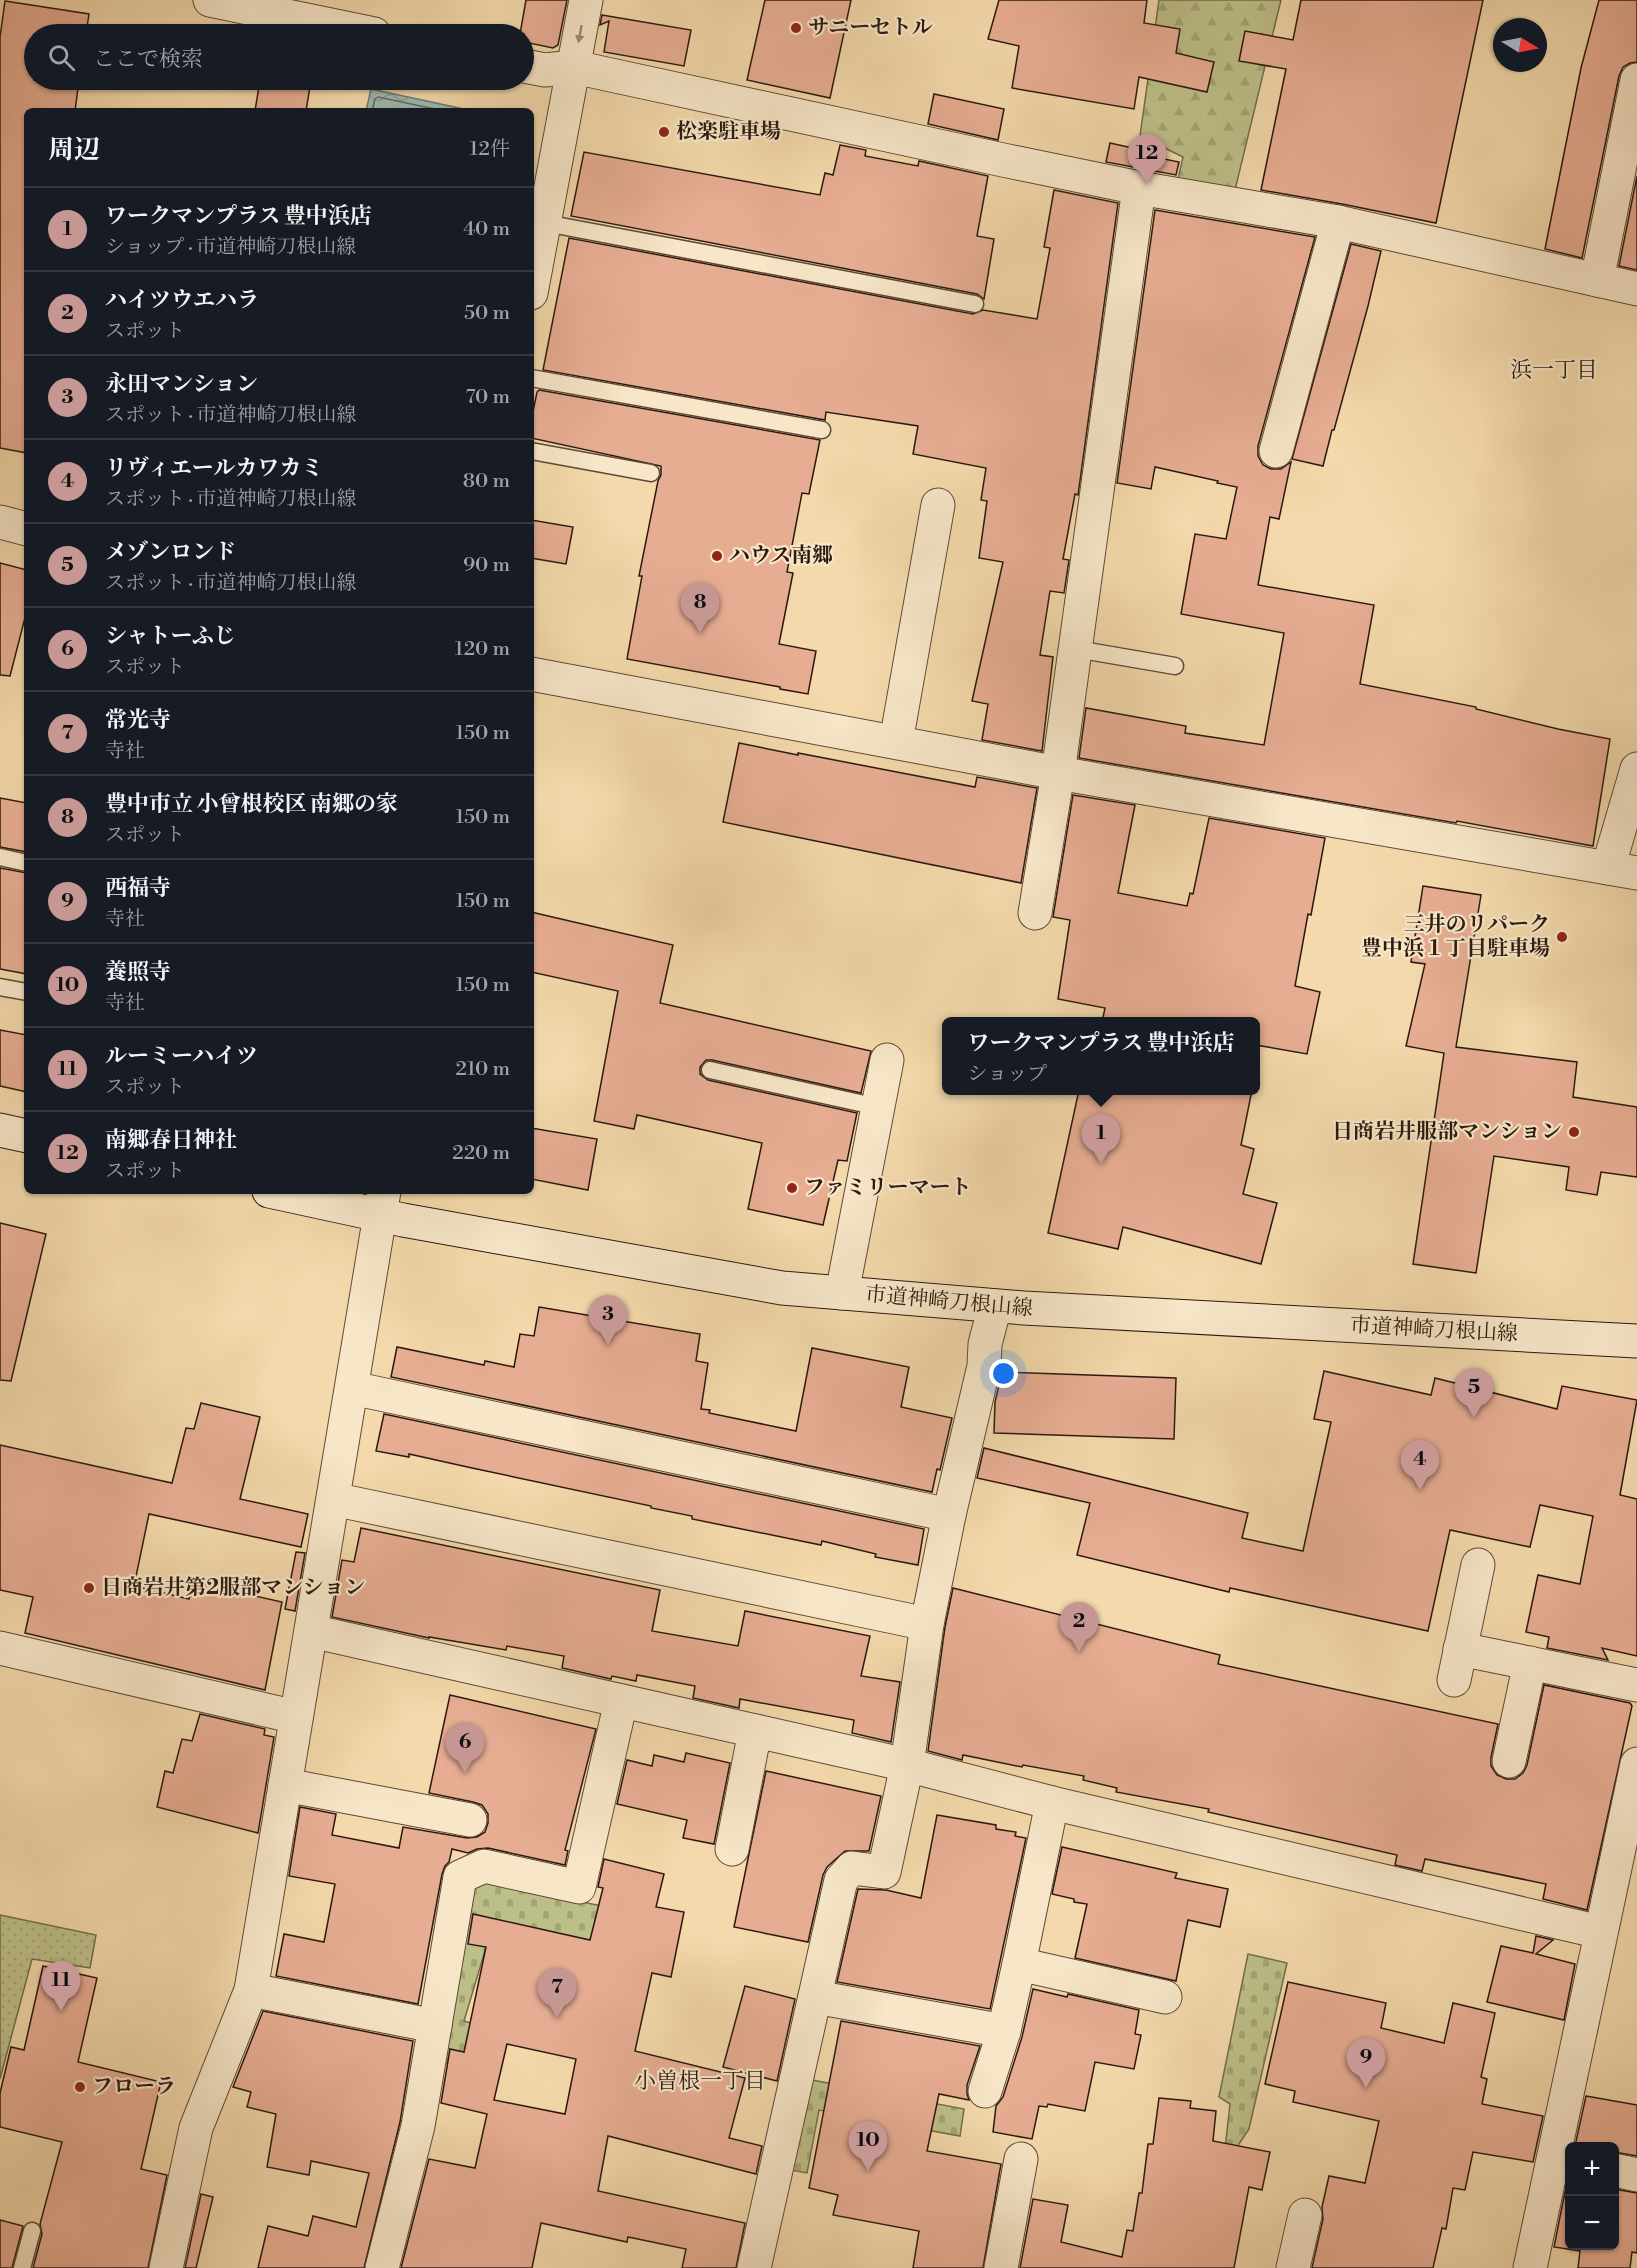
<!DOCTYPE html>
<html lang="ja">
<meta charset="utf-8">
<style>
:root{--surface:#171b24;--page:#242831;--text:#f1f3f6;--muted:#9ea1a6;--line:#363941;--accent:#c59692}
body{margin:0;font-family:"Libre Bodoni","Noto Serif JP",serif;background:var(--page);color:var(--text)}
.controls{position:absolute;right:18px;bottom:18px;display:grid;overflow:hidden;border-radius:9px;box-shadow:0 2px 4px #0004}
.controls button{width:54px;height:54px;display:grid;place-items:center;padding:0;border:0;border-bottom:2px solid var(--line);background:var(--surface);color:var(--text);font:30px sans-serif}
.compass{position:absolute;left:1493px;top:18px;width:54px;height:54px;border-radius:50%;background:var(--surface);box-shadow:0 2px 4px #0004;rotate:100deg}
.you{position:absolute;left:1004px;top:1374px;width:21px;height:21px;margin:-15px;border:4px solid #fff;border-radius:50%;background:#1a73e8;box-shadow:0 0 0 9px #1a73e833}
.badge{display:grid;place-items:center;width:39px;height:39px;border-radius:50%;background:var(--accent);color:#111;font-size:20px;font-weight:700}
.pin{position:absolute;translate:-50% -50px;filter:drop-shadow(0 2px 3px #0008)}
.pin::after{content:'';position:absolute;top:32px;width:21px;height:18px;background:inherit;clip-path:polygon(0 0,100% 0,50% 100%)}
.popup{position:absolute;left:942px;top:1017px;width:318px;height:78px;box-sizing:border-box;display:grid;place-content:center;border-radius:9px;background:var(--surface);filter:drop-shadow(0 2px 4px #0005);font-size:20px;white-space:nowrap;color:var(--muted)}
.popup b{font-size:22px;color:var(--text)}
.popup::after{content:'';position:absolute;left:50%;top:100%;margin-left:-12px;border:12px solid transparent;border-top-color:var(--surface)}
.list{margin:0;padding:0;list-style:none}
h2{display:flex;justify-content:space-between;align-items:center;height:78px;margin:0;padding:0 24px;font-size:26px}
h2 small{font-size:20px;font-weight:400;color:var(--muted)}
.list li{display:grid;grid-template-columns:39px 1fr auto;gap:18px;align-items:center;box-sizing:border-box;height:84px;padding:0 24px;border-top:2px solid var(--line)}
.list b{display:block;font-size:22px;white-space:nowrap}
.list p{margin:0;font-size:20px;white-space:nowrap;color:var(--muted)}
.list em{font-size:20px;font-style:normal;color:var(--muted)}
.icon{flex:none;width:33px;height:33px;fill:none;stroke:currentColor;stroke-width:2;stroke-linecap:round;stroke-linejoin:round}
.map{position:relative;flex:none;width:1637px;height:2268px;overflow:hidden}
.search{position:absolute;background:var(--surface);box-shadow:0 2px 4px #0004;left:24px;top:24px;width:510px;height:66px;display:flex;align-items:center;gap:15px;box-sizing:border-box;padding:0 21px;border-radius:33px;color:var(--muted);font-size:22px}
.panel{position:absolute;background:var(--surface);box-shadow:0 2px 4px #0004;left:24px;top:108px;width:510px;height:1086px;border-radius:9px}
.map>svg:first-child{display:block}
.forest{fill:url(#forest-firs);stroke:#746c4c;stroke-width:1.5}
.cemetery{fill:url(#cemetery-stones);stroke:#746c4c;stroke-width:1.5}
.park{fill:url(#park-dots);stroke:#746c4c;stroke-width:1.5}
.water{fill:url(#water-waves);stroke:#6f796f;stroke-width:1.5}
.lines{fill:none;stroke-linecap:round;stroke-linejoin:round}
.shore{stroke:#64695f;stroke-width:1.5}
.building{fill:#e7ad93;stroke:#2b1910;stroke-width:1.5;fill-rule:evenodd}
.lane-casing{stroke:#5d4937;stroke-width:19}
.street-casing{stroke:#5d4937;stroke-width:35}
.secondary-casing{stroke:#2b1910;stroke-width:35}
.lane{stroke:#f7e6c8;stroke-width:16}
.street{stroke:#f7e6c8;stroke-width:33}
.secondary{stroke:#f7e6c8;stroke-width:33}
.oneway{fill:#9b8a75}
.poi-dot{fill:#8f2418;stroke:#f7e6c8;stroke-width:2}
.labels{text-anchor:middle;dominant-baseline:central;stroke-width:4.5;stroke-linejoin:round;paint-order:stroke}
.poi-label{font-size:21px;font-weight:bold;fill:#2b1910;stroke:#f7e6c8;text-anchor:start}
.street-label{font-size:21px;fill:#2b1910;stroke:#f7e6c8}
.neighbourhood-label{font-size:22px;fill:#2b1910;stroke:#f7e6c8}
</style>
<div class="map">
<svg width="1637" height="2268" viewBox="0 0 1637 2268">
<defs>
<pattern id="forest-firs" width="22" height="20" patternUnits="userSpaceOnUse" patternTransform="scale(1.5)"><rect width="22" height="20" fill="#bdbf88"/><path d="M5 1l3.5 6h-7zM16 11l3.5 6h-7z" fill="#a3a474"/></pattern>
<pattern id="cemetery-stones" width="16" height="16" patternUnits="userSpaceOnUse" patternTransform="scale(1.5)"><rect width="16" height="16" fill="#bdbf88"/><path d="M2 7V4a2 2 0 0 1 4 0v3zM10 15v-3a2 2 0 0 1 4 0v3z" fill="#a3a474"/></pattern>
<pattern id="park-dots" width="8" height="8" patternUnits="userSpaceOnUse" patternTransform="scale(1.5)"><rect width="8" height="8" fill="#bdbf88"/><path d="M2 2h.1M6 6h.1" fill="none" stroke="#a3a474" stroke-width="1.8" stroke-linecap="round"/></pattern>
<pattern id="water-waves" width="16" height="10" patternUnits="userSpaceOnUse" patternTransform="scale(1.5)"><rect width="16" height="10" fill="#9cb9ae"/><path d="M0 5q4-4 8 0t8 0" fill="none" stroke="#879e95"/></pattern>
</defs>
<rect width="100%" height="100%" fill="#f3d9ab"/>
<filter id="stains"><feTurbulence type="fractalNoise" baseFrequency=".00333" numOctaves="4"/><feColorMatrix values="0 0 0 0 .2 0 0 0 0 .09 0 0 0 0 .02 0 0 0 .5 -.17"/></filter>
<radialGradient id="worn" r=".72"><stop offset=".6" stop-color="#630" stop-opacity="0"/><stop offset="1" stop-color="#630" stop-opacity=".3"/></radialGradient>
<!-- forest -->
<polygon class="forest" points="1159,0 1281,0 1235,190 1177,184 1183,157 1140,136"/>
<!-- cemetery -->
<g class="cemetery">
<polygon points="484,1882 656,1917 648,1961 493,1924 464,2021 489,2029 490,2076 438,2061 467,1891"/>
<polygon points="1248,1954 1287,1963 1249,2129 1235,2150 1225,2149 1230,2104 1219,2097"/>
<polygon points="807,2079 964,2109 960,2136 819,2110 807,2173 790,2170"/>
</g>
<!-- park -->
<polygon class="park" points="0,1915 96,1935 90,1968 32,1959 0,2079"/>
<!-- water -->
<polygon class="water" points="371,89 473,111 366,111"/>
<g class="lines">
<!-- shore -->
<polyline class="shore" points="372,111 375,99 378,97 444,111"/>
</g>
<!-- building -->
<g class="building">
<polygon points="526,0 567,0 558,45 553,48 524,42 524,34 520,34"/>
<polygon points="765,0 851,0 830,98 747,80"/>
<polygon points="999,0 1147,0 1144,23 1180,29 1176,53 1214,62 1207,92 1139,77 1134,109 1012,88 1019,46 988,39"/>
<polygon points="1301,0 1483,0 1436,223 1342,204 1261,190 1286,69 1239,61 1245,31 1293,40"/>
<polygon points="1599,0 1637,0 1637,62 1630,63 1623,67 1619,76 1582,258 1545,249 1581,68"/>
<polygon points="5,1 89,14 86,34 34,34 34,80 79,80 75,111 27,111 27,453 0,448 0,37"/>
<polygon points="602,15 691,30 684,66 604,52 609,21 600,25"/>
<polygon points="260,80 311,80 306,111 255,111"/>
<polygon points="934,94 1004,109 998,140 928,124"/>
<polygon points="1110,143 1160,154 1159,158 1179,162 1176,175 1106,162"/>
<polygon points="840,145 866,150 865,156 918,166 919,161 988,176 977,236 994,239 984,299 977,294 571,216 584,152 820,195 825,173 833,175"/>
<polygon points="1637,176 1637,270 1619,266"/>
<polygon points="1054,190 1118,203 1078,495 1075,494 1063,559 1069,560 1064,593 1050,591 1040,655 1053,657 1042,751 982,740 988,704 972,701 1003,562 979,558 987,501 981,500 986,468 913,454 918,426 826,412 825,420 543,370 569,238 973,314 983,310 1037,319 1050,248 1044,247"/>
<polygon points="1155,210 1315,237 1258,446 1258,456 1263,465 1271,469 1281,469 1291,462 1279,519 1270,517 1258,585 1374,605 1360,684 1476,707 1476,709 1558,729 1610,739 1593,846 1457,821 1456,823 1079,758 1086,708 1186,726 1185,733 1264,745 1284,633 1181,614 1195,534 1226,539 1237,487 1217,483 1218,481 1155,467 1151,489 1117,483"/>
<polygon points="1351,244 1381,251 1368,306 1334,430 1332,430 1323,466 1292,459"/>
<polygon points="539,390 820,440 809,494 802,493 787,572 793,573 779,644 816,651 808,694 780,689 780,687 627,659 642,576 639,576 658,481 661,475 661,466 531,438 531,421 537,392"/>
<polygon points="531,520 573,527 566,564 531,558"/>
<polygon points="0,563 27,570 27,610 10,676 0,675"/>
<polygon points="739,743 798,755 798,753 975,787 977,777 1037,788 1021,883 723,822"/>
<polygon points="1073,795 1135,805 1118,893 1187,906 1190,893 1193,894 1209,818 1325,838 1311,915 1308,914 1295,986 1320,992 1307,1054 1256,1045 1256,1022 1102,1022 1105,1008 1058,999 1070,920 1053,917"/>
<polygon points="0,798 27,803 27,852 0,847"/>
<polygon points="0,868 27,873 27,974 0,969"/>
<polygon points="1423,886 1481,895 1456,1047 1577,1062 1573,1097 1637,1107 1637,1177 1601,1172 1597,1195 1566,1190 1569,1167 1494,1156 1476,1273 1413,1264 1444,1053 1406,1046 1425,964 1411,962"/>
<polygon points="531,912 673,945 660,1003 871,1051 861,1093 712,1060 706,1060 700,1067 700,1074 708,1080 857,1113 847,1161 838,1160 823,1225 748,1209 762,1143 637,1115 634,1129 594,1121 618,991 531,972"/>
<polygon points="0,1030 27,1035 27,1092 0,1086"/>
<polygon points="1079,1090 1252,1090 1241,1145 1254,1149 1243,1194 1277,1203 1261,1264 1123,1227 1118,1249 1048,1233"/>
<polygon points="531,1128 597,1139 588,1190 531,1179"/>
<polygon points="0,1223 46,1234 11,1381 0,1380"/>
<polygon points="539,1307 700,1334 696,1361 708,1363 701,1409 710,1410 709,1413 796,1431 812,1348 909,1367 901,1407 952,1418 940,1470 937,1469 932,1492 391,1377 397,1347 484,1365 485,1361 514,1367 520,1334 534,1336"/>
<polygon points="1324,1371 1431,1395 1435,1378 1557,1409 1562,1386 1637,1400 1620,1495 1637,1499 1637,1656 1602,1648 1608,1660 1547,1648 1549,1637 1526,1632 1538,1575 1580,1584 1593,1516 1540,1505 1530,1547 1450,1530 1428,1631 1230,1588 1229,1592 1077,1555 1090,1503 977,1478 984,1448 1248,1513 1242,1538 1303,1551 1331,1422 1314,1419"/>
<polygon points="1002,1372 1176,1378 1174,1439 994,1433 995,1402"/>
<polygon points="201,1403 260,1417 240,1499 308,1514 301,1547 149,1514 134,1586 189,1599 193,1582 282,1602 265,1690 25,1633 33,1597 0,1590 0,1445 172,1483 186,1428 194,1429"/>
<polygon points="384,1414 924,1529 918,1565 875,1557 876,1554 822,1541 821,1545 692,1519 692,1516 651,1508 651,1506 472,1468 409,1454 409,1457 376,1451"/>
<polygon points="361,1528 660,1590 652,1631 738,1646 745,1611 870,1636 861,1676 900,1682 891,1742 852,1733 854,1720 740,1699 739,1708 693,1698 695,1686 637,1675 636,1681 612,1676 611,1679 562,1668 564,1656 507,1646 506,1650 429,1637 429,1638 332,1617 342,1560 354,1562"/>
<polygon points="296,1552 305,1553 295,1611 285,1609"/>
<polygon points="953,1588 1220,1655 1218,1664 1498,1724 1491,1757 1491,1766 1497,1775 1506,1779 1515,1779 1523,1773 1527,1765 1544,1685 1630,1703 1632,1706 1587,1910 1543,1899 1546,1884 1425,1859 1422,1871 1395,1865 1397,1855 1208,1812 1209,1809 1116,1792 1117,1788 1083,1780 1084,1776 1023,1765 1022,1767 963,1755 962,1760 928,1751 945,1627"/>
<polygon points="450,1695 596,1729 565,1850 568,1851 565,1865 488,1848 477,1849 468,1853 452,1849 449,1862 445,1866 442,1874 418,2004 276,1976 284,1934 324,1942 335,1884 289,1876 300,1807 336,1814 332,1835 399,1848 403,1827 467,1838 477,1837 485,1832 488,1823 488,1814 482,1805 473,1802 429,1793"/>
<polygon points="200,1714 265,1729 264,1735 274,1737 258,1833 157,1807 165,1771 173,1773 182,1739 192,1741"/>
<polygon points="686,1753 730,1763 714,1844 683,1838 687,1820 617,1804 627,1760 652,1766 654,1755 684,1762"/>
<polygon points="766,1771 881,1796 869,1851 845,1851 827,1867 823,1875 808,1942 734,1927"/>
<polygon points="937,1815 996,1825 996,1829 1016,1832 1015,1836 1026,1838 990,2009 837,1982 858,1889 886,1890 921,1898"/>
<polygon points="1062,1847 1177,1873 1175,1878 1228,1889 1220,1927 1188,1920 1176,1981 1075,1958 1087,1904 1074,1902 1074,1899 1052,1894"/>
<path d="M 604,1859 L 664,1874 L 656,1907 L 684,1912 L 671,1977 L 652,1973 L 635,2051 L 745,2078 L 729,2138 L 762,2146 L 756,2174 L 608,2136 L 598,2191 L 745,2223 L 736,2268 L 682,2268 L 686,2249 L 628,2237 L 627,2242 L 541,2223 L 532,2268 L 401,2268 L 429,2159 L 475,2168 L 487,2114 L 441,2103 L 450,2049 L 464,2052 L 486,1947 L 468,1944 L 473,1914 L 590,1940 L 603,1888 L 598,1887 ZM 507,2044 L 576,2059 L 565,2114 L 494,2100 Z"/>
<polygon points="1536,1936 1553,1940 1536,1954 1575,1964 1564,2020 1487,2002 1501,1946 1533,1953"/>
<polygon points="43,1966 97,1978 78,2062 161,2082 141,2169 167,2175 148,2268 33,2268 42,2234 40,2224 62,2142 0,2127 0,2093 11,2047 24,2050"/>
<polygon points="1288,1982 1386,2003 1381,2028 1444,2043 1453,2003 1495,2013 1481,2077 1487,2079 1482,2104 1543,2116 1533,2162 1473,2152 1465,2190 1453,2188 1446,2229 1442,2228 1433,2268 1312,2268 1323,2219 1322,2207 1329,2176 1365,2183 1379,2121 1293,2102 1295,2091 1265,2084"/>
<polygon points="745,1986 795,1999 777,2081 723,2067"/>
<polygon points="1033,1989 1067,1997 1068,1994 1139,2010 1135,2034 1141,2035 1134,2069 1095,2062 1085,2111 1048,2104 1047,2107 1039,2106 1032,2139 993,2132 996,2106 1003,2097 1022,2037"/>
<polygon points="263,2011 413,2041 400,2122 364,2268 258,2268 268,2226 308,2236 313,2216 356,2227 369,2173 311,2161 309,2175 267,2167 276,2114 247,2107 251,2092 233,2087"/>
<polygon points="841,2021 980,2046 967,2085 967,2094 969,2100 939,2094 927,2151 1001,2164 983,2268 913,2268 919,2231 833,2215 838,2195 809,2188"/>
<polygon points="1586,2096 1637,2105 1637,2156 1614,2152 1614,2146 1575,2146"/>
<polygon points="1159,2098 1191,2101 1190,2108 1216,2111 1213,2141 1270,2152 1262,2190 1249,2187 1234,2268 1020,2268 1033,2199 1068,2205 1061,2242 1122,2257 1127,2230 1133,2231 1139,2193 1142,2193 1148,2144 1153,2144"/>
<polygon points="1569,2172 1569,2246 1614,2246 1614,2189 1637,2193 1637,2253 1632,2252 1630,2268 1578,2268 1580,2251 1554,2247"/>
<polygon points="201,2194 213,2197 196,2268 185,2268"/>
<polygon points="0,2220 23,2226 12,2268 0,2268"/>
</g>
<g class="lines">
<!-- lane casing -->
<g class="lane-casing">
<g id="lane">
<polyline points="545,223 975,304"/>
<polyline points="531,378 822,430"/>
<polyline points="531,451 651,473"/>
<polyline points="1076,649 1175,666"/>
<polyline points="0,857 27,863"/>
<polyline points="0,987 27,992"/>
<polyline points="710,1070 878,1107"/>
<polyline points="22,2268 32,2231"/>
</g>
</g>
<!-- street casing -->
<g class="street-casing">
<g id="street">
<polyline points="210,0 374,34"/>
<polyline points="524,66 545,70 574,67 1003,160 1139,188 1338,222 1637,289"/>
<polyline points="1597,280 1637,80"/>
<polyline points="531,293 586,0"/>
<polyline points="1276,451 1338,222"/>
<polyline points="0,522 27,529"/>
<polyline points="531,674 1058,773 1637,873"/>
<polyline points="896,742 938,505"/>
<polyline points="1608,868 1637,769"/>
<polyline points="1035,913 1058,773 1139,188"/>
<polyline points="842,1293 887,1060"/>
<polyline points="352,1388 949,1515"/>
<polyline points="333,1499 927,1624"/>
<polyline points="311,1631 907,1765 1052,1803 1600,1932"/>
<polyline points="0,1648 296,1717"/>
<polyline points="1460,1649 1637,1685"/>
<polyline points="1454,1680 1478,1565"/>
<polyline points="1509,1761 1530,1663"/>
<polyline points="285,1785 470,1820"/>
<polyline points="1052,1803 1019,1964 1165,1997"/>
<polyline points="732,1849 755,1731"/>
<polyline points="251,1990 435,2026"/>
<polyline points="815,1997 1004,2031"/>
<polyline points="985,2091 1004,2031 1019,1964"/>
<polyline points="1614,2170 1637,2175"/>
<polyline points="166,2268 196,2128 251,1990 384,1191"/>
<polyline points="382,2268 418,2126 460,1877 484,1866 579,1887 621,1701"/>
<polyline points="754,2268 841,1880 852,1868 884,1872 907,1765 927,1624 949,1515 984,1366 985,1344 995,1306"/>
<polyline points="1001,2268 1021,2159"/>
<polyline points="1293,2268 1305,2215"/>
<polyline points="1530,2268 1637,1764"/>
</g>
</g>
<!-- secondary casing -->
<g class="secondary-casing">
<g id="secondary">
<polyline points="0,1130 27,1136"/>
<polyline points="269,1191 403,1220 782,1288 1024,1308 1637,1341"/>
</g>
</g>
<!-- lane -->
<use href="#lane" class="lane"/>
<!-- street -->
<use href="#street" class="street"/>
<!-- secondary -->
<use href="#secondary" class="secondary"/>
</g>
<!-- one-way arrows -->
<defs><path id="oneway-solid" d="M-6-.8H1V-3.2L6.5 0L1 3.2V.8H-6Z" transform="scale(1.5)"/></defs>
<use class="oneway" href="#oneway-solid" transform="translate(580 34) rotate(100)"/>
<!-- markers -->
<g class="poi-dot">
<circle cx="796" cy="28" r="6"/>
<circle cx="664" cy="132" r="6"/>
<circle cx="717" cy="556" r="6"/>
<circle cx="1562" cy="937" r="6"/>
<circle cx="1574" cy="1132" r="6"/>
<circle cx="792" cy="1188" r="6"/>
<circle cx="89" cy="1588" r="6"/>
<circle cx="80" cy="2087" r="6"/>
</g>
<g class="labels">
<!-- poi labels -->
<g class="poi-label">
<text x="808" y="28">サニーセトル</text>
<text x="676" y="132">松楽駐車場</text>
<text x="729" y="556">ハウス南郷</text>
<text x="1550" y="925" text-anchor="end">三井のリパーク<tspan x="1550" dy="24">豊中浜１丁目駐車場</tspan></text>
<text x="1562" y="1132" text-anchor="end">日商岩井服部マンション</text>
<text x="804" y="1188">ファミリーマート</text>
<text x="101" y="1588">日商岩井第2服部マンション</text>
<text x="92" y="2087">フローラ</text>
</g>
<!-- street labels -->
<g class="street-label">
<text transform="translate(949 1302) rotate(5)">市道神崎刀根山線</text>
<text transform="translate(1434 1330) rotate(3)">市道神崎刀根山線</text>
</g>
<!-- neighbourhood labels -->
<g class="neighbourhood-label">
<text x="1554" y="370">浜一丁目</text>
<text x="700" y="2081">小曽根一丁目</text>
</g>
</g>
<rect width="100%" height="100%" filter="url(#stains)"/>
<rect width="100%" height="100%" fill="url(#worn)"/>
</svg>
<div class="controls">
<button>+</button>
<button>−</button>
</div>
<svg class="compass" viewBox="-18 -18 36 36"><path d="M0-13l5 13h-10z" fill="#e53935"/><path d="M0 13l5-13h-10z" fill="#9ea1a6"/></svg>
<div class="you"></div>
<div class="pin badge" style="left:1101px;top:1164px">1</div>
<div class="popup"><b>ワークマンプラス 豊中浜店</b>ショップ</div>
<div class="pin badge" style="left:1079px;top:1652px">2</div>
<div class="pin badge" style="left:608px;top:1345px">3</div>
<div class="pin badge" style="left:1420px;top:1490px">4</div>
<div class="pin badge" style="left:1474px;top:1418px">5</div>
<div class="pin badge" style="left:465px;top:1773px">6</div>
<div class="pin badge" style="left:557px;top:2018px">7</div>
<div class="pin badge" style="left:700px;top:633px">8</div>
<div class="pin badge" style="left:1366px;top:2088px">9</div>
<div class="pin badge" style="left:868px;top:2171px">10</div>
<div class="pin badge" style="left:61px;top:2011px">11</div>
<div class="pin badge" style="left:1147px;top:184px">12</div>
<div class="search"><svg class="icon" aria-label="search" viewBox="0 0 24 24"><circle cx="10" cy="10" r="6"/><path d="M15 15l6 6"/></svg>ここで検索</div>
<section class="panel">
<h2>周辺<small>12件</small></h2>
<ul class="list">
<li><span class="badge">1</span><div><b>ワークマンプラス 豊中浜店</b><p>ショップ · 市道神崎刀根山線</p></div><em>40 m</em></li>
<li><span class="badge">2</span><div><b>ハイツウエハラ</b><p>スポット</p></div><em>50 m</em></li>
<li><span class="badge">3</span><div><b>永田マンション</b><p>スポット · 市道神崎刀根山線</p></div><em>70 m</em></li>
<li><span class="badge">4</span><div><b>リヴィエールカワカミ</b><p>スポット · 市道神崎刀根山線</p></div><em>80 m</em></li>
<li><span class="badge">5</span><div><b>メゾンロンド</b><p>スポット · 市道神崎刀根山線</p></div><em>90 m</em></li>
<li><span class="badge">6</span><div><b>シャトーふじ</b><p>スポット</p></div><em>120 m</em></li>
<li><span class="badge">7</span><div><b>常光寺</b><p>寺社</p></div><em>150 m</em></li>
<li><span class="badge">8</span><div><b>豊中市立 小曾根校区 南郷の家</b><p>スポット</p></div><em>150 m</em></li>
<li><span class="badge">9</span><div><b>西福寺</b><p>寺社</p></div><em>150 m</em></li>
<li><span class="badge">10</span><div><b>養照寺</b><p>寺社</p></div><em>150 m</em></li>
<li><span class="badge">11</span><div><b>ルーミーハイツ</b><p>スポット</p></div><em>210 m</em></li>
<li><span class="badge">12</span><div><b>南郷春日神社</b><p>スポット</p></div><em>220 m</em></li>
</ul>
</section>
</div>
